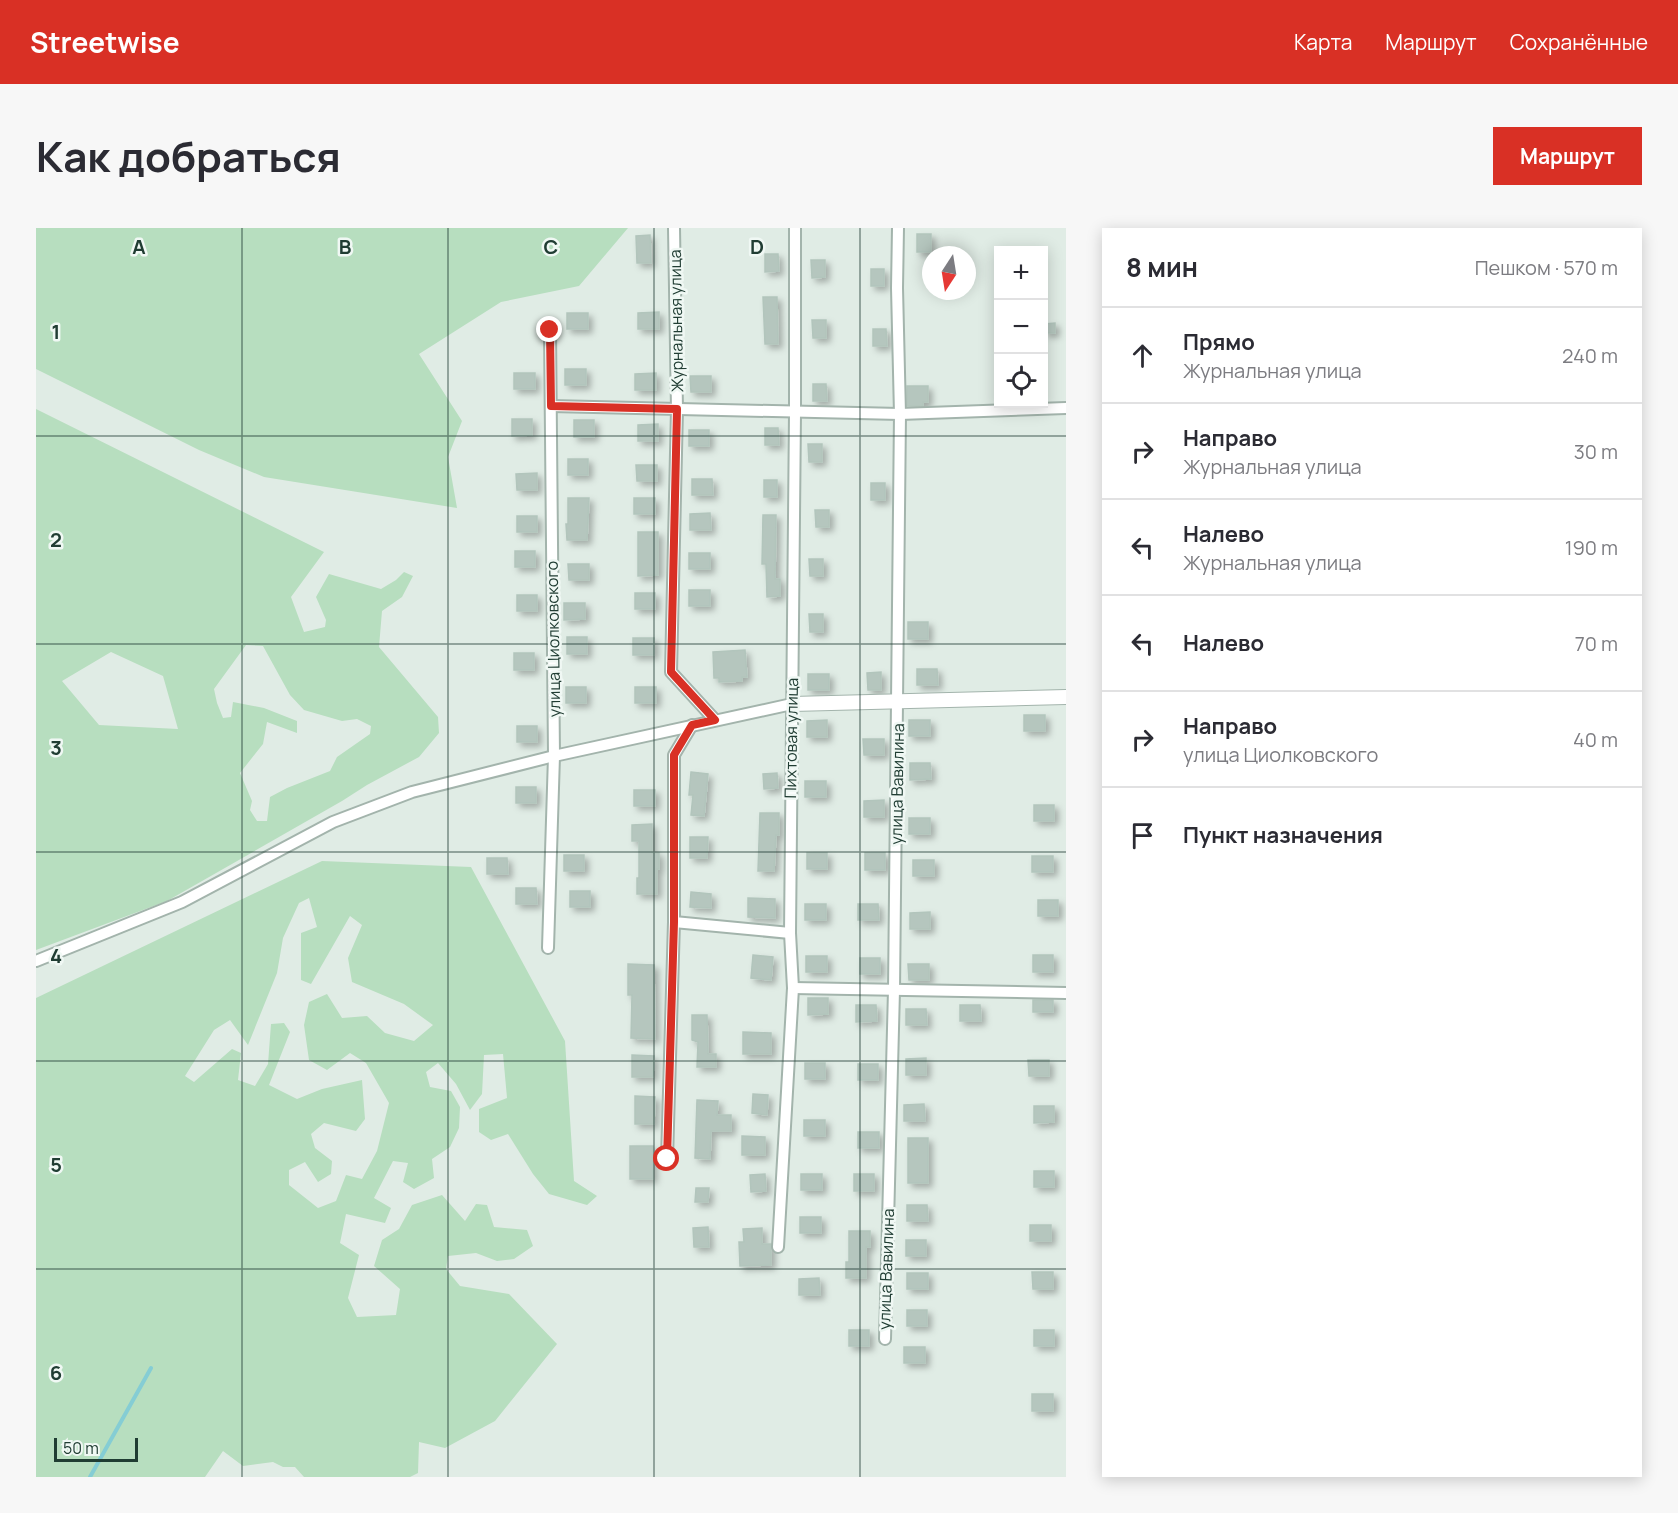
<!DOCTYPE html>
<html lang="ru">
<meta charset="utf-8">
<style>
:root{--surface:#fff;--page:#f7f7f7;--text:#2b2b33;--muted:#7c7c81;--line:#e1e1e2;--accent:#d93025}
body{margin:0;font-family:Manrope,sans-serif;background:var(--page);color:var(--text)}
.controls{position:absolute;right:18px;top:18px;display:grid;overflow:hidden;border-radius:0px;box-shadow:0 3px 15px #0003}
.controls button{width:54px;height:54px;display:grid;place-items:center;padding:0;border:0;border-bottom:2px solid var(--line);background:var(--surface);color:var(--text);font:30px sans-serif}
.compass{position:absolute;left:886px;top:18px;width:54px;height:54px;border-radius:50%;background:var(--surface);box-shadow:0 3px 15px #0003;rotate:192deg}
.scale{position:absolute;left:18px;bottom:15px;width:84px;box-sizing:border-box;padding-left:6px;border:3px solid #203d33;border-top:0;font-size:16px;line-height:21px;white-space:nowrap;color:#203d33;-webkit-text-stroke:4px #f0f8f4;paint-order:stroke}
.stop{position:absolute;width:18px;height:18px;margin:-14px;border:4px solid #d93025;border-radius:50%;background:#fff}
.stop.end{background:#d93025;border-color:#fff;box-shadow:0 2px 6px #0008}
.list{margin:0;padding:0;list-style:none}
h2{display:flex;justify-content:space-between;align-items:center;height:78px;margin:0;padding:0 24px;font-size:26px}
h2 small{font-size:20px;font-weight:400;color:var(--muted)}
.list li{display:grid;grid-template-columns:39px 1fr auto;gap:18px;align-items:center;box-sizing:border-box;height:96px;padding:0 24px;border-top:2px solid var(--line)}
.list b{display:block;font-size:22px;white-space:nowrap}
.list p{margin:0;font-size:20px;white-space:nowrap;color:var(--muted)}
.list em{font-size:20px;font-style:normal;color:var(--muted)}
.icon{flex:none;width:33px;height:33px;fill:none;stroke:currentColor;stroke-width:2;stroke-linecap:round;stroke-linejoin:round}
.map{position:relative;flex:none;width:1030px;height:1249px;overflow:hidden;border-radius:0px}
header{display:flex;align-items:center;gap:36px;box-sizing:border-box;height:84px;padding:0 30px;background:var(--accent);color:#fff}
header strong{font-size:28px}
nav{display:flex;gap:33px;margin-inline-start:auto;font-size:21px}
.intro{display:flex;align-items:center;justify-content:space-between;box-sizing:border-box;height:144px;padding:0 36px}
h1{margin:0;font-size:42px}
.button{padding:15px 27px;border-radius:0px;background:var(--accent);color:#fff;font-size:21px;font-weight:700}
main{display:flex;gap:36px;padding:0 36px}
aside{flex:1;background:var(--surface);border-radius:0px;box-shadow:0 3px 15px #0003}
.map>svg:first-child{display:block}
.green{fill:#b7debf;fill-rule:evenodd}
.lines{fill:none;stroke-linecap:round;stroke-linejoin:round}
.stream{stroke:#85cdd4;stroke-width:4}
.building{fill:#b5c6be;stroke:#b2c5bc;stroke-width:1.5;filter:url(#shadow)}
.minor-casing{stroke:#a3b4ac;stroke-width:14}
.tertiary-casing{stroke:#a3b4ac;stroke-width:16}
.minor{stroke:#fff;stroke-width:10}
.tertiary{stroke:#fff;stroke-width:14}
.route{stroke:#d93025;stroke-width:8}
.grid{fill:none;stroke:#203d33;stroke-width:1.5;stroke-opacity:0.55}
.labels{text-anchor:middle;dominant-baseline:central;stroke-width:5;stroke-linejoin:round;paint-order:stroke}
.street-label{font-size:16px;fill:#203d33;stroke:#f0f8f4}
.grid-label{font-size:20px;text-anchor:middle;font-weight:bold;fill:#203d33;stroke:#f0f8f4;stroke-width:5;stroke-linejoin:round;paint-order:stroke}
</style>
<header>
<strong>Streetwise</strong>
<nav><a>Карта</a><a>Маршрут</a><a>Сохранённые</a></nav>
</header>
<div class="intro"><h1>Как добраться</h1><a class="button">Маршрут</a></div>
<main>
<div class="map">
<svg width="1030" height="1249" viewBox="0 0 1030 1249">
<defs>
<filter id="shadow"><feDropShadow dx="4" dy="4" stdDeviation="3" flood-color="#0004"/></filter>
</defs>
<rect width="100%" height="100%" fill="#e0ece5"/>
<!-- green -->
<g class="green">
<polygon points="0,0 592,0 543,58 465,74 383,126 426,193 412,229 421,280 228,249 163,222 0,141"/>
<path d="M 0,181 L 288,324 L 255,369 L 268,404 L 289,399 L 290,392 L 280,369 L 293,346 L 345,361 L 360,352 L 368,344 L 377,348 L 366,369 L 346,383 L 343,419 L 402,489 L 403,505 L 383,529 L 331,557 L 306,573 L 131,673 L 0,722 ZM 210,417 L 227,418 L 254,467 L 268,482 L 306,493 L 321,491 L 335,498 L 334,506 L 301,529 L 294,543 L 251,560 L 234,569 L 231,593 L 221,593 L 214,582 L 216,573 L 204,545 L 227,516 L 231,494 L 261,505 L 261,493 L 228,480 L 197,474 L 195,489 L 187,490 L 181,475 L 178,461 ZM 75,424 L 127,448 L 142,501 L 63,497 L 26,453 Z"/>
<path d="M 286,633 L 435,639 L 529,813 L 538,953 L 561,968 L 551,977 L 513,966 L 497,946 L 472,906 L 455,912 L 443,904 L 443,881 L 471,870 L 467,826 L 448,827 L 446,866 L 434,882 L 420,856 L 402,835 L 390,844 L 394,859 L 415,863 L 424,879 L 423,900 L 414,919 L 396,931 L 398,950 L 378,961 L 367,954 L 372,935 L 357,933 L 338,970 L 355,980 L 349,995 L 310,986 L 304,1015 L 323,1027 L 312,1070 L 321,1089 L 360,1087 L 364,1061 L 338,1038 L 346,1012 L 363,1001 L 376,977 L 406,967 L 429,993 L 440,976 L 451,977 L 458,999 L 491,1002 L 497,1018 L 478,1031 L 461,1033 L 440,1025 L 412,1028 L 410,1041 L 424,1058 L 473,1066 L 521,1116 L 459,1193 L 409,1220 L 383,1214 L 382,1245 L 374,1249 L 268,1249 L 259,1239 L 247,1239 L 237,1234 L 207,1238 L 187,1223 L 169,1249 L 0,1249 L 0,770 ZM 273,670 L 281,699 L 265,705 L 265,752 L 275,756 L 314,688 L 326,697 L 312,730 L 316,754 L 368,776 L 397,797 L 378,813 L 349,805 L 331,788 L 306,790 L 291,766 L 273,774 L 268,797 L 273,832 L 291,842 L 314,825 L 330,835 L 353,875 L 341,923 L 326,951 L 310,947 L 300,973 L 282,980 L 253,957 L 253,942 L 269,934 L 282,954 L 295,946 L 296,933 L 279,920 L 275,906 L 288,895 L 320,903 L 329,891 L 326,852 L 286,861 L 261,871 L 233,857 L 254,804 L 248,795 L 235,796 L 232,836 L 219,858 L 202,852 L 205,825 L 196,821 L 158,854 L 149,848 L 178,802 L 194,792 L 212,817 L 241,745 L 247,710 L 263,675 Z"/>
</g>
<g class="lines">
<!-- stream -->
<polyline class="stream" points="54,1249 115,1140"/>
</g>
<!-- building -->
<g class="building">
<rect x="881" y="6" width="14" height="18"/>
<polygon points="614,7 615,35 601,35 600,8"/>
<polygon points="729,26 742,26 743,43 729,44"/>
<polygon points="775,32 789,32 789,49 776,50"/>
<rect x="835" y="41" width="13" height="17"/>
<polygon points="727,69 741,69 742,116 729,116"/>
<polygon points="623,84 623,101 602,101 602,85"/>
<rect x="531" y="85" width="21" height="16"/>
<polygon points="776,92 790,92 790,110 777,110"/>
<polygon points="1019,95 1019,105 1009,105 1008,96"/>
<polygon points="837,101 850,101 851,118 837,118"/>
<rect x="529" y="141" width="21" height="16"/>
<rect x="478" y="145" width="21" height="16"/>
<polygon points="620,145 620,162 599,162 599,146"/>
<polygon points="654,148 675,148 675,164 655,164"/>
<polygon points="777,156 790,156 791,173 777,173"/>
<polygon points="871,158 892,158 892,174 887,174 887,178 871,178"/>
<polygon points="476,191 496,191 496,207 476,208"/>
<rect x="538" y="192" width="20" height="17"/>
<polygon points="622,196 622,213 602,213 602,197"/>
<polygon points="729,200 742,200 743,217 729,217"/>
<rect x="653" y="202" width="20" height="16"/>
<polygon points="772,216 786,216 786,234 773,234"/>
<rect x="532" y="231" width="20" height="16"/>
<polygon points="600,237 621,237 621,253 601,253"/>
<polygon points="501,245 501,262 481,262 480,246"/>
<polygon points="656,251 676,251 677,267 656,267"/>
<rect x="728" y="252" width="13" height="17"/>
<rect x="835" y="255" width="14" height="17"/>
<polygon points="532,270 553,270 551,312 531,312 530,296 532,296"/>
<rect x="598" y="270" width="21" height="16"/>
<polygon points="779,282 793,282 793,299 780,299"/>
<polygon points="674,285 675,302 654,302 654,286"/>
<polygon points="727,287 740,287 739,351 744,351 744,368 731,369 730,336 726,336"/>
<rect x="481" y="288" width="20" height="16"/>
<polygon points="602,304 622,304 622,347 602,348"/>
<rect x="479" y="323" width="20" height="16"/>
<rect x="653" y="325" width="21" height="16"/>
<polygon points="773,331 787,331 787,348 774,348"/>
<polygon points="532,336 553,336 553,352 533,352"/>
<rect x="653" y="362" width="21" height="16"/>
<rect x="599" y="365" width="20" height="16"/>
<rect x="481" y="367" width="20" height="16"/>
<polygon points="528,375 549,375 549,391 528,392"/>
<polygon points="773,386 787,386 787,404 774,404"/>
<rect x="872" y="394" width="20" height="17"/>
<rect x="531" y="409" width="20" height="17"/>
<rect x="597" y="410" width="21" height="17"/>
<polygon points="709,422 711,449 706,449 706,453 683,454 683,450 678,450 677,424"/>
<rect x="478" y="425" width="20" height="17"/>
<polygon points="881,441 901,441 902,457 881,457"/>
<polygon points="845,444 845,462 832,462 831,445"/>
<rect x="772" y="446" width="21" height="16"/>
<rect x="530" y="459" width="20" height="16"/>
<rect x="599" y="459" width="21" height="16"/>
<rect x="988" y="487" width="21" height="16"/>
<polygon points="791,492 791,509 771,509 771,493"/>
<rect x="873" y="492" width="21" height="16"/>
<rect x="481" y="498" width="20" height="16"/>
<polygon points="827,511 848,511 848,527 828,527"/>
<polygon points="874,535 894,535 895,551 874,552"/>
<polygon points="655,544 672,546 668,588 655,587 657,567 653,567"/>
<polygon points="741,545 742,560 728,561 727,546"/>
<rect x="769" y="553" width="21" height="16"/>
<rect x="480" y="559" width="20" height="16"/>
<rect x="598" y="562" width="21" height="16"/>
<polygon points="848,572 848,589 828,589 828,573"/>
<rect x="998" y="577" width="20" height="16"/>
<polygon points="724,585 743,585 743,607 740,607 738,643 722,643"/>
<rect x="873" y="590" width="21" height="16"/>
<polygon points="616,596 616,625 623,625 623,641 621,641 621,666 601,666 601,650 603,650 603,613 596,613 596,597"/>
<polygon points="654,609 672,609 671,630 654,630"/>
<rect x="771" y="625" width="20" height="16"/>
<rect x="829" y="625" width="20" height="17"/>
<rect x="528" y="627" width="20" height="16"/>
<rect x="996" y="628" width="21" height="16"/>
<polygon points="451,630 471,630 472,646 451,646"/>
<rect x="877" y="632" width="21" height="16"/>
<polygon points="480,660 500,660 501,676 480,676"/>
<rect x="534" y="663" width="20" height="16"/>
<polygon points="655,664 675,666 675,680 654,679"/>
<polygon points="712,670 739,671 739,690 712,689"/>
<rect x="1002" y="672" width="20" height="16"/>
<rect x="769" y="676" width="21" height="16"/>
<polygon points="822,676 842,676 843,692 822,692"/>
<polygon points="894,684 894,701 874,701 874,685"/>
<polygon points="717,727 737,729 735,752 715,750"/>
<rect x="997" y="727" width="20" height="17"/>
<rect x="770" y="728" width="21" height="16"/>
<rect x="824" y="730" width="20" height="16"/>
<polygon points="592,736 618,737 619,811 595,810 596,767 592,767"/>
<polygon points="872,736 893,736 893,752 873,752"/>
<polygon points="772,770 792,770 792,786 772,787"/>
<rect x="997" y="772" width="20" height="12"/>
<polygon points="820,777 840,777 841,793 820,794"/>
<polygon points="924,777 944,777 945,793 924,793"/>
<polygon points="870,781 890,781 891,797 870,797"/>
<polygon points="656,787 671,787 672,826 680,826 680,839 661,839 662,814 656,812"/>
<polygon points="707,804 735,805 735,826 707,826"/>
<polygon points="596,827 618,828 617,849 596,849"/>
<polygon points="890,830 890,847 870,847 870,831"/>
<polygon points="992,832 1013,832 1013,848 993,848"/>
<rect x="769" y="835" width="20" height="16"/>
<rect x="822" y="836" width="20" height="16"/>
<polygon points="717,866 732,867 731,887 716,885"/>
<polygon points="599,868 619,869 618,896 599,896"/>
<polygon points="661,872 682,873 681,887 695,887 695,903 675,903 674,931 659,930"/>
<polygon points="888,876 889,893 868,893 868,877"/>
<polygon points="998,878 1018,878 1018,894 998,895"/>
<rect x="768" y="892" width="21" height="16"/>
<rect x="822" y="904" width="21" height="16"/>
<polygon points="706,908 729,909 729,927 706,927"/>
<rect x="872" y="910" width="20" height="45"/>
<rect x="594" y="918" width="23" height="33"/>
<rect x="998" y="943" width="20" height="16"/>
<polygon points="729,946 730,963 715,964 714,947"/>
<rect x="765" y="946" width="21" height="16"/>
<rect x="818" y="946" width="20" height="17"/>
<polygon points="660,960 673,960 672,974 659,974"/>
<polygon points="871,977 891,977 892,993 871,993"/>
<rect x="764" y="989" width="21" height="16"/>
<rect x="994" y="997" width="21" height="16"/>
<polygon points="672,999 673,1019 658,1019 657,1000"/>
<polygon points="726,1000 726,1016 735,1016 735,1037 704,1038 703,1014 708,1014 707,1001"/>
<polygon points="813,1003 834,1003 834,1019 830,1019 830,1050 810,1050 810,1034 813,1034"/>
<rect x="870" y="1012" width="20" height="16"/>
<polygon points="996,1044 1017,1044 1017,1061 997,1061"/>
<rect x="871" y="1045" width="21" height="16"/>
<polygon points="783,1050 784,1067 763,1067 763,1051"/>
<rect x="871" y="1082" width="20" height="16"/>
<rect x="813" y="1102" width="20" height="16"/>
<rect x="998" y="1102" width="20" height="16"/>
<rect x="868" y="1119" width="21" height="16"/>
<rect x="996" y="1166" width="21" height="17"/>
</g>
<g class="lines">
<!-- minor casing -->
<g class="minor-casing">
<g id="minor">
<polyline points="638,0 641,181 635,444 679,492"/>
<polyline points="515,178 864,186 1030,180"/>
<polyline points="638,694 754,705"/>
<polyline points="512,720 518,528 514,102"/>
<polyline points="0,733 146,674 297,594 376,564 518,528 756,476"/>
<polyline points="757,760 1030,765"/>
<polyline points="631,931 638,694 638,527 656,497"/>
<polyline points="742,1019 757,760 754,705 759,185 759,0"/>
<polyline points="849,1111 858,762 864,186 861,60 862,0"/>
</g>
</g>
<!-- tertiary casing -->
<g class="tertiary-casing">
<polyline id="tertiary" points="756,476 1030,469"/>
</g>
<!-- minor -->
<use href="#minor" class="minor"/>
<!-- tertiary -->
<use href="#tertiary" class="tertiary"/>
</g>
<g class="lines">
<!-- route -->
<polyline class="route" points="514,102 515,178 641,181 635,444 679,492 656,497 638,527 638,694 631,931"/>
</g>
<!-- grid -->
<path class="grid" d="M 206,0 L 206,1249M 412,0 L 412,1249M 618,0 L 618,1249M 824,0 L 824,1249M 0,208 L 1030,208M 0,416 L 1030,416M 0,624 L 1030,624M 0,833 L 1030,833M 0,1041 L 1030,1041"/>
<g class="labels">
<!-- street labels -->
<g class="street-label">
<text transform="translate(640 93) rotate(-91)">Журнальная улица</text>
<text transform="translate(517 411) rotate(-91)">улица Циолковского</text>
<text transform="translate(755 510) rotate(-89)">Пихтовая улица</text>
<text transform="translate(861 556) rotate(-89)">улица Вавилина</text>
<text transform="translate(850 1041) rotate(-88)">улица Вавилина</text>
</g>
</g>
<g class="grid-label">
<text x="103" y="26">A</text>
<text x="309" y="26">B</text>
<text x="515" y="26">C</text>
<text x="721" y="26">D</text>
<text x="20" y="111">1</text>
<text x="20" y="319">2</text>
<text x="20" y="527">3</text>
<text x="20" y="735">4</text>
<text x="20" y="944">5</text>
<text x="20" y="1152">6</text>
</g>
</svg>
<div class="controls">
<button>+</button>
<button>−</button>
<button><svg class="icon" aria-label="locate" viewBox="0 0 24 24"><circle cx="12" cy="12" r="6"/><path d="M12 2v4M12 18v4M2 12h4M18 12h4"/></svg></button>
</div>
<svg class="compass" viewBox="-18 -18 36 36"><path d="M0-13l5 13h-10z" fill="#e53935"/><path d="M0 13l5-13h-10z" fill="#7c7c81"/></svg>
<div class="scale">50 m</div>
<div class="stop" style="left:631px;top:931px"></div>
<div class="stop end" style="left:514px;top:102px"></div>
</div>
<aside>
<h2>8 мин<small>Пешком · 570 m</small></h2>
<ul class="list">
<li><svg class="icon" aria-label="ahead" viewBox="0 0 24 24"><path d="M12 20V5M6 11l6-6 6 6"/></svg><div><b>Прямо</b><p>Журнальная улица</p></div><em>240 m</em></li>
<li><svg class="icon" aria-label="right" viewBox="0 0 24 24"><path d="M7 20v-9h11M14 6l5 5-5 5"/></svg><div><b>Направо</b><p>Журнальная улица</p></div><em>30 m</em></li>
<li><svg class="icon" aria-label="left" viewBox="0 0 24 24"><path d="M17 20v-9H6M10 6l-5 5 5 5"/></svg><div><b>Налево</b><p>Журнальная улица</p></div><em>190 m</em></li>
<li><svg class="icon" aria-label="left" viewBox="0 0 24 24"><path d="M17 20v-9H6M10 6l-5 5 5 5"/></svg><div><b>Налево</b></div><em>70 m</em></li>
<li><svg class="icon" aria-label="right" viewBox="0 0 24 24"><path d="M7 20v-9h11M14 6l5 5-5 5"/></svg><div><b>Направо</b><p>улица Циолковского</p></div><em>40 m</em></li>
<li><svg class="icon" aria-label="arrive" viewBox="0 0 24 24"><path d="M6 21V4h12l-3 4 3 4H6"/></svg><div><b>Пункт назначения</b></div></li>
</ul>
</aside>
</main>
